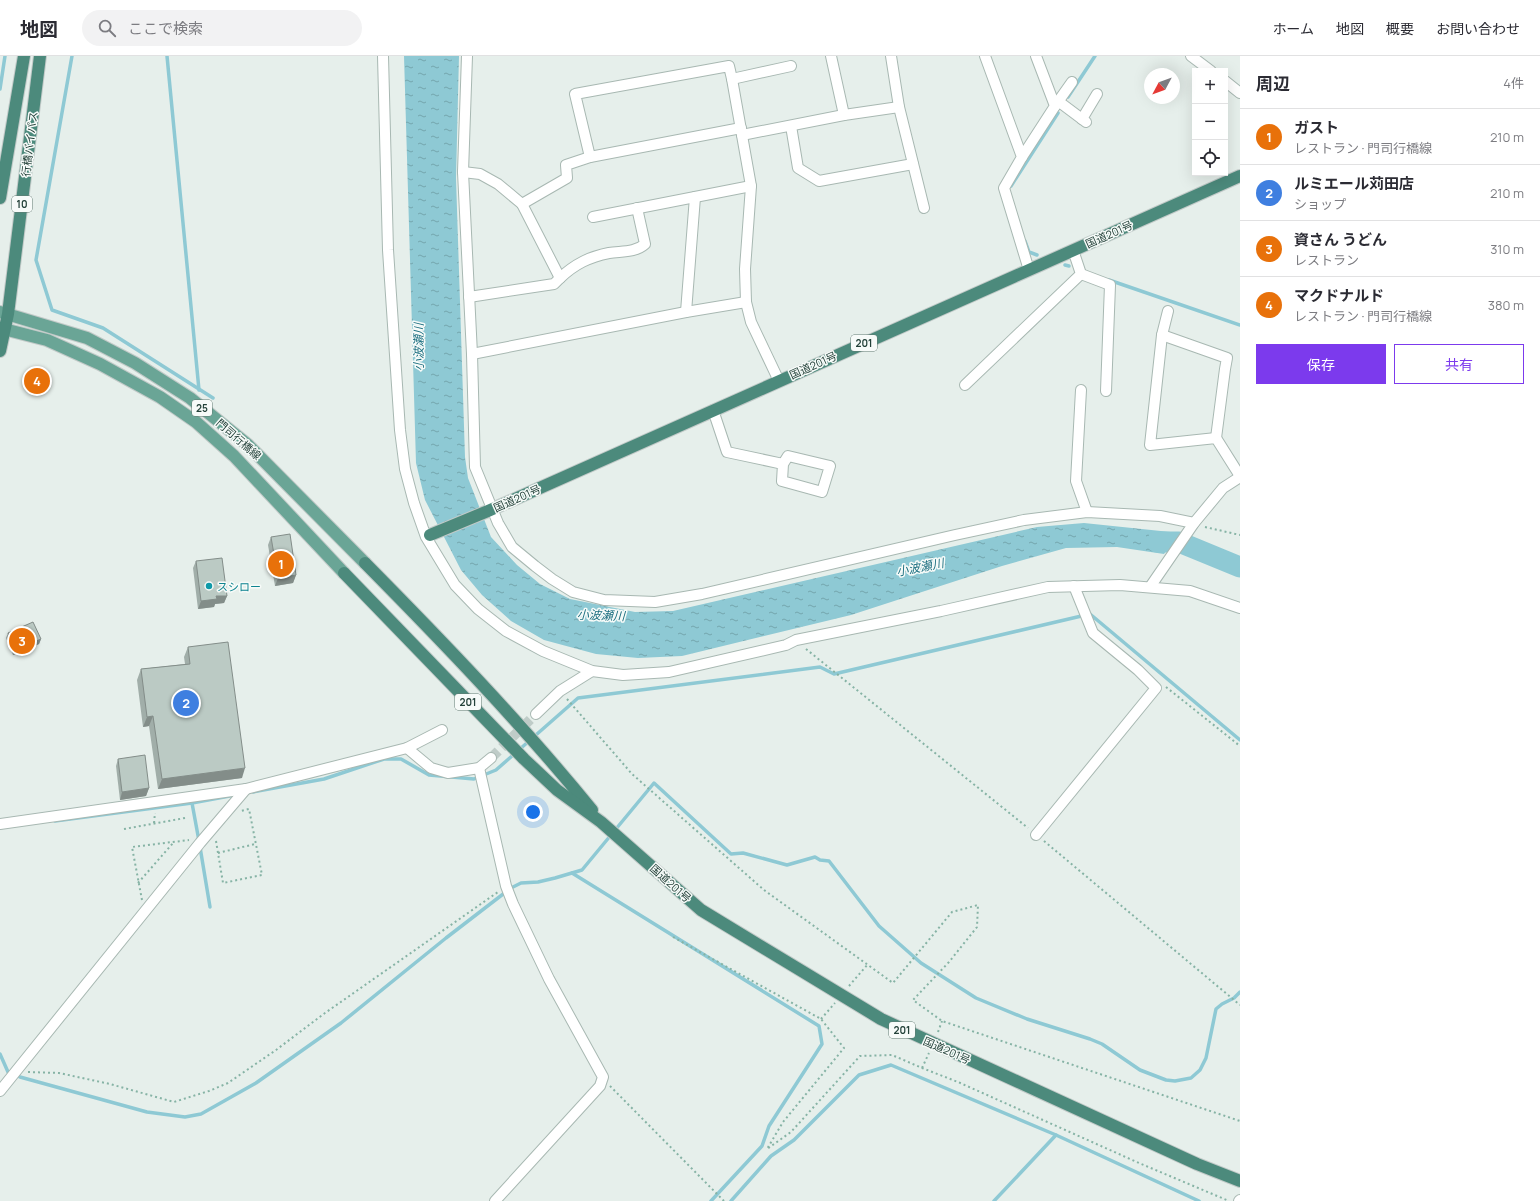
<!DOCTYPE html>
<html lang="ja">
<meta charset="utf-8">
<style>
:root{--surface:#fff;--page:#f2f2f3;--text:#2b2b33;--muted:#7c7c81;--line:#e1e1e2;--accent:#7c3aed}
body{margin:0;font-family:Manrope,"Noto Sans JP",sans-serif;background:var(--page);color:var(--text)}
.controls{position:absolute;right:12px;top:12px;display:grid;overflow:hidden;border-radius:0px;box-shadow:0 4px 16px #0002}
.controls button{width:36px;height:36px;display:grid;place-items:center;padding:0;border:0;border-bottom:1px solid var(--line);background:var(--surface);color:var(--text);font:20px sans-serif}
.compass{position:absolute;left:1144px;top:12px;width:36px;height:36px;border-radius:50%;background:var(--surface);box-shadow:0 4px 16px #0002;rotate:229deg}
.you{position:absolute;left:533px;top:756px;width:14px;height:14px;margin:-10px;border:3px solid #fff;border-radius:50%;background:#1a73e8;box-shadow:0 0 0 6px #1a73e833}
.badge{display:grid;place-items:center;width:26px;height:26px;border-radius:50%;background:var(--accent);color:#fff;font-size:13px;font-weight:700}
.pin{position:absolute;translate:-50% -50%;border:2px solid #fff;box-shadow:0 1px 4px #0006}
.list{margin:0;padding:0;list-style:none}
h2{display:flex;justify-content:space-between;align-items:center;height:52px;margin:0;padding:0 16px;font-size:17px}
h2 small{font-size:13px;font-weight:400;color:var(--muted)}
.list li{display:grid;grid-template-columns:26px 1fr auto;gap:12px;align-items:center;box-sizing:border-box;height:56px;padding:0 16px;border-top:1px solid var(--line)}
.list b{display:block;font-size:15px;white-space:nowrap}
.list p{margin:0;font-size:13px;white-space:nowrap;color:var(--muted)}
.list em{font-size:13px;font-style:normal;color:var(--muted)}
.actions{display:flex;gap:8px;padding:12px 16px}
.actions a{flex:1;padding:9px 0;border:1px solid var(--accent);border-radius:0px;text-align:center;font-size:14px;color:var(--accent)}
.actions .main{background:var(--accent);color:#fff}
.icon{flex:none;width:22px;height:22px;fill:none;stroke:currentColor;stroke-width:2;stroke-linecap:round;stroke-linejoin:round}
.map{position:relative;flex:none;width:1240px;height:1145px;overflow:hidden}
header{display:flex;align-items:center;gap:24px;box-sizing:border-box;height:56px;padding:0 20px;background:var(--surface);border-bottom:1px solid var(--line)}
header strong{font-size:19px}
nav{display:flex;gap:22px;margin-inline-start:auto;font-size:14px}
.search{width:280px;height:36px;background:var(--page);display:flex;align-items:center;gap:10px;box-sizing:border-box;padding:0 14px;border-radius:22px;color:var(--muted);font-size:15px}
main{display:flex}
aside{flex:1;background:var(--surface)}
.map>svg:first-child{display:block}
.water{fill:url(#water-ripples)}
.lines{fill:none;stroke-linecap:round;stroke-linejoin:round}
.stream{stroke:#8ec9d4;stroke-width:3.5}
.river{stroke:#8ec9d4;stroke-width:21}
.minor-tunnel{stroke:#bfccc8;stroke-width:10;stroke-dasharray:10 5;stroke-linecap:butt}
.minor-casing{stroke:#a8b8b2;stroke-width:12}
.primary-casing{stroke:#c2cac8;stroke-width:14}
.trunk-casing{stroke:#c2cac8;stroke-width:14}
.path{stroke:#86b3a5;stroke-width:2;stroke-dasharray:2 3;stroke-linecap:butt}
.minor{stroke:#fff;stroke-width:10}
.primary{stroke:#6aa596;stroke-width:12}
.trunk{stroke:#4c8a7c;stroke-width:12}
.wall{fill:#a1aea9}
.shaded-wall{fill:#838d89}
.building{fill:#bbcac4;stroke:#838d89}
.culture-dot{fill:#0f9aa8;stroke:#f7fbf9;stroke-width:1.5}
.labels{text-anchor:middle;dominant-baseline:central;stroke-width:3;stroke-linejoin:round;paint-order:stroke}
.shield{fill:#f7fbf9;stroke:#637a73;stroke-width:1}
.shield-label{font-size:10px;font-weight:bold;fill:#24423a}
.street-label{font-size:11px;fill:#24423a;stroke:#f7fbf9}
.culture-label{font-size:11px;fill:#0d838f;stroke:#f7fbf9;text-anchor:start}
.water-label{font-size:12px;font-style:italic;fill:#1c6f80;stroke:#f7fbf9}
</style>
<header>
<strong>地図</strong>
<div class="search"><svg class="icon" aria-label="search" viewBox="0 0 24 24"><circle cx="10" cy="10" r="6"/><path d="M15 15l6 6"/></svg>ここで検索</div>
<nav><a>ホーム</a><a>地図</a><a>概要</a><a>お問い合わせ</a></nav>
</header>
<main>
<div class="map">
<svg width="1240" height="1145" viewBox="0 0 1240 1145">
<defs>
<pattern id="water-ripples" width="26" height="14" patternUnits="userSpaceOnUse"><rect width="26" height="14" fill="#8ec9d4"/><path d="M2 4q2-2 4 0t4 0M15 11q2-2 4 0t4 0" fill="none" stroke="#74a5ad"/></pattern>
</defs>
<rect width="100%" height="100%" fill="#e6efeb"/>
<!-- water -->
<polygon class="water" points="404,0 459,0 456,122 465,401 468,422 491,481 517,509 540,528 570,543 635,556 673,555 1037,471 1084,467 1180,477 1164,498 1117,491 1066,492 1002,510 851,559 682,600 638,602 596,598 544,584 511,565 482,539 461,514 425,444 416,407"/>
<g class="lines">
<!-- stream -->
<g class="stream">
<polyline points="72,0 36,204 52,254 103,272 213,342"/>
<polyline points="167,0 199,334"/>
<polyline points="0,33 5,0"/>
<polyline points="1068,41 1095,0"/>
<polyline points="1011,130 1058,57"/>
<polyline points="1025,185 1029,196 1037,199"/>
<polyline points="1065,209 1069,210"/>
<polyline points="1109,224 1240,269"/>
<polyline points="253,736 324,723 384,703 401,703 429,719 474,723 496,714 578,642 820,611 834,618 1090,558 1240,684"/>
<polyline points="192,747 235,739"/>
<polyline points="55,765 192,747 199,785"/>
<polyline points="200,791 210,851"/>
<polyline points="572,817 819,970 822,988 769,1070 762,1090 711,1145"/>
<polyline points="0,998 8,1016 20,1021 147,1056 185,1061 201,1058 256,1027 341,967 446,882 511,832 521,827 538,826 555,822 582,814 654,727 731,798 743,797 787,809 815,801 820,804 829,805 879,870 921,907 976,942 1027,963 1090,983 1102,988 1140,1014 1166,1024 1175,1025 1191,1022 1200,1014 1206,1002 1216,953 1222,948 1234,942 1240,936"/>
<polyline points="731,1145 771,1100 794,1084 859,1019 891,1009 1056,1079 1199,1145"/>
<polyline points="994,1145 1056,1079"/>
</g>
<!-- river -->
<polyline class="river" points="1157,486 1179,486 1240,511"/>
<!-- minor-tunnel -->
<polyline class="minor-tunnel" points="491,702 536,658"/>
<!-- minor casing -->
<g class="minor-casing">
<g id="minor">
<polyline points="383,0 388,194 400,374 405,413 414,447 426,481 455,529 478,553 506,575 543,595 592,615 623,619 669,616 786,589 796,584 941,555 1048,531 1120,529 1190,535 1240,552"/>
<polyline points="467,0 463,116 472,298 475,411 498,467 512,491 535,510 552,523 573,536 604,544 655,546 702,538 955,479 1024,464 1087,456 1160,460 1194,467"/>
<polyline points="831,0 844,59"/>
<polyline points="891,0 899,51 924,152"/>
<polyline points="985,0 1022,101 1004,132 1029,214"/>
<polyline points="1191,0 1211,15"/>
<polyline points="732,23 791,10"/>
<polyline points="1225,25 1240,37"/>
<polyline points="1058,45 1086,66"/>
<polyline points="1055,50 1072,26"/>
<polyline points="1082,63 1097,38"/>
<polyline points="791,70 798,112 819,125 913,108"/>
<polyline points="742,79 844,59 899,51"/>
<polyline points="590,101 575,38 729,10 732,23 751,130 745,213 746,246 751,266 779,325"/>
<polyline points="1022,101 1055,50 1036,0"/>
<path d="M 463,116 L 480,118 L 498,128 L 522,148 L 560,222 C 575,208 589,201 609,197 C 621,195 635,197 645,188 L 637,152"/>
<polyline points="522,148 567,122 566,109 590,101 741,72"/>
<polyline points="593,161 751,130"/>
<polyline points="1081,218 1110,229 1106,335"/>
<polyline points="469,241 554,228 560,222"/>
<polyline points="1168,255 1162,279 1150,389 1216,382 1240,420"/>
<polyline points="686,256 695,141"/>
<polyline points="1162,279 1227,302 1225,313 1216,382"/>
<polyline points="472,298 686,256 746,246"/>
<polyline points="965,329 1081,218 1073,194"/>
<polyline points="1081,334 1076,425 1087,456"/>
<polyline points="713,354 727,396 783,408 782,425 822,436 830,410 788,400 783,408"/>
<polyline points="1150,531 1194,467 1223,432 1240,421"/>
<polyline points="536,658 560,635 592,615"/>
<polyline points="407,692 431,712 448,717 479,712 491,702"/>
<polyline points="479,712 506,830 513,848 549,923 603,1021 600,1030 495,1145"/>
<polyline points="0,768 246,733 407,692 442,674"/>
<polyline points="1036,779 1156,632 1138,614 1093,577 1074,530"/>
<polyline points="0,1035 200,787 246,733"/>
<polyline points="1239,1145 1240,1144"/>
</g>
</g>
<!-- primary casing -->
<g class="primary-casing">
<g id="primary">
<polyline points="0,256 87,282 135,307 190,342 248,389 365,507"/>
<polyline points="0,272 47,284 100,308 160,341 196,366 234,400 344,517"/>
</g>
</g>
<!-- trunk casing -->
<g class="trunk-casing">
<g id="trunk">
<polyline points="0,142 24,0"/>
<polyline points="0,295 8,258 40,0"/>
<polyline points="430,479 488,455 1240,120"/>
<path d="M 365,507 C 444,587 521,667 592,754"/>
<polyline points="344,517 524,703 557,734 601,766 701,854 881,963 1197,1108 1240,1125"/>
</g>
</g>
<!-- path -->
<g class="path">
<polyline points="1205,471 1240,479"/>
<polyline points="806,593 1028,772"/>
<polyline points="1166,631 1240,690"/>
<polyline points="567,643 632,718 764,834 893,927 952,856 978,849 977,871 949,906 913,944 942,965 1240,1065"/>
<polyline points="154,767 155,757"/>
<polyline points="124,773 185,762"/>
<polyline points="216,785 223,827 262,819 249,753 241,755"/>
<polyline points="1044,785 1240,949"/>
<polyline points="218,797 255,788"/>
<polyline points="138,827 174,786"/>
<polyline points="142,844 132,791 189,784"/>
<polyline points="673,881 821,963 844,992 783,1066 767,1093 791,1076 860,1000 892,999 922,1012 958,1026 1139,1107 1229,1145"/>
<polyline points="849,930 868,908"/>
<polyline points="821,963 835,947"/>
<polyline points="938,976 942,965"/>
<polyline points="922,1012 929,997"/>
<polyline points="28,1016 59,1017 110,1028 174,1046 209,1035 228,1027 276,994 325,957 498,836"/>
<polyline points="610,1030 724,1145"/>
</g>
<!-- minor -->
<use href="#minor" class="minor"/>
<!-- primary -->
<use href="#primary" class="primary"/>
<!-- trunk -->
<use href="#trunk" class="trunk"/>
</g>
<!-- wall -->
<g class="wall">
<polygon points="271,481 296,519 293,527 275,530 268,489"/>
<polygon points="196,505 227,540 224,547 215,548 214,551 198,553 193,512"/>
<polygon points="8,577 41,583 39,588 13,599 6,582"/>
<polygon points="188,591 242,722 158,733 149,670 143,671 137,624 141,613 185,608 184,601"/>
<polygon points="118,703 149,732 146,740 120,744 116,710"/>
</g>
<!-- shaded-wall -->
<g class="shaded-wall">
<polygon points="296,519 293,527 275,530 278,522"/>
<polygon points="216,540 227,540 224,547 215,548 214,551 198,553 201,545"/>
<polygon points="41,583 39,588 13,599 15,594"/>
<polygon points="153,660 149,670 143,671 147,661"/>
<polygon points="245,712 242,722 158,733 162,723"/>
<polygon points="149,732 146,740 120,744 122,736"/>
</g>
<!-- building -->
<g class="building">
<polygon points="290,478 296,519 278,522 271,481"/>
<polygon points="222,502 227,540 216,540 217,543 201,545 196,505"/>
<polygon points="33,566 41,583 15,594 8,577"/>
<polygon points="228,586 245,712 162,723 153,660 147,661 141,613 190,608 188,591"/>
<polygon points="145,699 149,732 122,736 118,703"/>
</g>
<!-- markers -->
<circle class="culture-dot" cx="209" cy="530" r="4"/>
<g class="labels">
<!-- shield labels -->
<g class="shield">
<rect x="12" y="140" width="20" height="16" rx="3"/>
<rect x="851" y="279" width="26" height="16" rx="3"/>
<rect x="192" y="344" width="20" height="16" rx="3"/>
<rect x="455" y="638" width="26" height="16" rx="3"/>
<rect x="889" y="966" width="26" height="16" rx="3"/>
</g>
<g class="shield-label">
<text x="22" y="148">10</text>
<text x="864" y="287">201</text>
<text x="202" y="352">25</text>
<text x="468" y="646">201</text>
<text x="902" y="974">201</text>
</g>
<!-- street labels -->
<g class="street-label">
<text transform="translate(29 88) rotate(-83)">行橋バイパス</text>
<text transform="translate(1109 178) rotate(-24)">国道201号</text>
<text transform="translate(813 309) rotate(-24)">国道201号</text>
<text transform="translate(239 383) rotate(41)">門司行橋線</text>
<text transform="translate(517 442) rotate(-24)">国道201号</text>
<text transform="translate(671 827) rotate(42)">国道201号</text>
<text transform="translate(947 994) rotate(24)">国道201号</text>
</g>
<!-- culture labels -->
<g class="culture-label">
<text x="217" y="530">スシロー</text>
</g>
<!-- water labels -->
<g class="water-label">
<text transform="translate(418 291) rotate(-90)">小波瀬川</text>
<text transform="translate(920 511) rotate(-11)">小波瀬川</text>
<text transform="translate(601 559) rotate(2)">小波瀬川</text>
</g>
</g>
</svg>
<div class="controls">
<button>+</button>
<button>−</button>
<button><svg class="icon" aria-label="locate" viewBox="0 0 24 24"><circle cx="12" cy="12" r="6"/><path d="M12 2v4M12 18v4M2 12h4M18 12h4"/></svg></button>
</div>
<svg class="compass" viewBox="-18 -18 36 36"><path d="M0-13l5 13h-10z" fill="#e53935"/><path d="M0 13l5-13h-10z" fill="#7c7c81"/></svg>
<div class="you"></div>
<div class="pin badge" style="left:281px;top:508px;background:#e8710a">1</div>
<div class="pin badge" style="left:186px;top:647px;background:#3f7fe0">2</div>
<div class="pin badge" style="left:22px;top:585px;background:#e8710a">3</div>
<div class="pin badge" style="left:37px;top:325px;background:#e8710a">4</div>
</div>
<aside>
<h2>周辺<small>4件</small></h2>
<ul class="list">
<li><span class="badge" style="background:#e8710a">1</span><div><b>ガスト</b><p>レストラン · 門司行橋線</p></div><em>210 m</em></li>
<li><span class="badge" style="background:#3f7fe0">2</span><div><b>ルミエール苅田店</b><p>ショップ</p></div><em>210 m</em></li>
<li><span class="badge" style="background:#e8710a">3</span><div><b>資さん うどん</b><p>レストラン</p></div><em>310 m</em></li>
<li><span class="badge" style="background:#e8710a">4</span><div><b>マクドナルド</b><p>レストラン · 門司行橋線</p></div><em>380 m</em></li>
</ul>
<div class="actions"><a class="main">保存</a><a>共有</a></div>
</aside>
</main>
